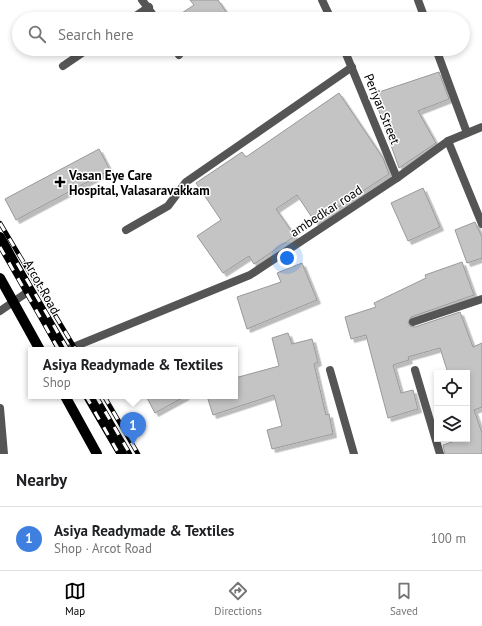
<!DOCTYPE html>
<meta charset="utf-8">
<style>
:root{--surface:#fff;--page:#f2f2f2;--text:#202124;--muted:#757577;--line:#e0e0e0;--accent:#000}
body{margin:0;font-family:"PT Sans",sans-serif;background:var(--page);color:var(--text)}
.controls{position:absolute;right:12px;bottom:12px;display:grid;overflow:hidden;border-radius:0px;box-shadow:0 2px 6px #0003}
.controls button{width:36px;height:36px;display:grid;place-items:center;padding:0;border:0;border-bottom:1px solid var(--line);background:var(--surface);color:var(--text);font:20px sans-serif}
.you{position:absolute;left:287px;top:258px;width:14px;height:14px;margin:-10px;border:3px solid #fff;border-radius:50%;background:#1a73e8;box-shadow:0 0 0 6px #1a73e833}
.badge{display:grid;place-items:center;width:26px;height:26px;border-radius:50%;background:var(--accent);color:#fff;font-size:13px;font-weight:700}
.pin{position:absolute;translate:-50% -33px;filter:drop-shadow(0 1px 2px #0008)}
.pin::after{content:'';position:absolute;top:21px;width:14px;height:12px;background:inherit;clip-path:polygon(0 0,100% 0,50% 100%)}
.popup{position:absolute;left:28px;top:347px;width:210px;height:52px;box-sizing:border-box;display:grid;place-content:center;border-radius:0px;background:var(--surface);filter:drop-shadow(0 1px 3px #0005);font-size:13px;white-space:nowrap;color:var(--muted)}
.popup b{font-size:15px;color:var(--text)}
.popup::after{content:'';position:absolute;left:50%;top:100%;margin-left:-8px;border:8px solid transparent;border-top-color:var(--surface)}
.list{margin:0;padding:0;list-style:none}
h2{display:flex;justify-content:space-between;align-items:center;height:52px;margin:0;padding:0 16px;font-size:17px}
h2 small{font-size:13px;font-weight:400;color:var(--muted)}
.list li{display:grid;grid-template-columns:26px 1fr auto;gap:12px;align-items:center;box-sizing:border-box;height:64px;padding:0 16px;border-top:1px solid var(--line)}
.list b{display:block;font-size:15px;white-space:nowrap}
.list p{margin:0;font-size:13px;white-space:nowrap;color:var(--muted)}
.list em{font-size:13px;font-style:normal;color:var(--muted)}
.icon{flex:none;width:22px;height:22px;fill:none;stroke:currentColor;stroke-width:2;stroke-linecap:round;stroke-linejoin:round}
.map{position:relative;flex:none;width:482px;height:454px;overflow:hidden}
.search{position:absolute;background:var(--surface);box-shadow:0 2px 6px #0003;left:12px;right:12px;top:12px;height:44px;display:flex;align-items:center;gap:10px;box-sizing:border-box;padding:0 14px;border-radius:22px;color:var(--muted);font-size:15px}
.sheet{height:116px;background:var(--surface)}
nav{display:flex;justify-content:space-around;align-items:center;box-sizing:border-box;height:56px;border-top:1px solid var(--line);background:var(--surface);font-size:11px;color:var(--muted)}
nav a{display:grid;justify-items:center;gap:2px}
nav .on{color:var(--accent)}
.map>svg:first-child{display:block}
.building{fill:#c4c4c4;stroke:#999;filter:url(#shadow)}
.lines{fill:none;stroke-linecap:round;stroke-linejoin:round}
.street{stroke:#555;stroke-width:8}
.primary{stroke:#000;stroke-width:10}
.rail-casing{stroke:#000;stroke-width:4.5}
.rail{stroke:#fff;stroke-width:3;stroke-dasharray:9;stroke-linecap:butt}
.poi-dot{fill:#000;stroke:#fff;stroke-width:1.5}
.labels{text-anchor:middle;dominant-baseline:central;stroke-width:3;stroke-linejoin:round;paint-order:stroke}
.street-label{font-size:13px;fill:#000;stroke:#fff}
.poi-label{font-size:13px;font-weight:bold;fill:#000;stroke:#fff;text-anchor:start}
</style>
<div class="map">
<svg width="482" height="454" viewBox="0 0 482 454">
<defs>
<filter id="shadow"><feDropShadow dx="3.5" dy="3.5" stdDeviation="0" flood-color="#0004"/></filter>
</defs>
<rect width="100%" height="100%" fill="#fff"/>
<!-- building -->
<g class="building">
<polygon points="190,0 218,0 231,19 173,19 194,5"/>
<polygon points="439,72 449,99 418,111 436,143 399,168 373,94"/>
<polygon points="339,93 383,158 389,174 315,222 297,195 276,209 295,236 254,264 249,256 223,273 197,236 221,220 196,183 242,152 246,157"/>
<polygon points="99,149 110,170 16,220 5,199"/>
<polygon points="423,188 440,227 408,241 391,203"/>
<polygon points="475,222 482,237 482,258 467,263 455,230"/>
<polygon points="462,262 474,295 411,317 408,323 410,326 415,327 460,312 473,347 482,343 482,407 474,410 482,433 482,454 445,454 443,445 461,439 467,439 467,373 448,373 440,348 408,357 409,360 393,365 401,393 413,390 418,409 388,418 366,335 351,339 345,317 376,307 374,303 426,278 425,275"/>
<polygon points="302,263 317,300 247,329 237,297 281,282 277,273"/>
<polygon points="288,333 292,344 312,339 318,362 314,364 326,415 329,414 333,434 272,449 267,430 282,426 274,395 213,415 207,396 235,396 235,378 279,366 272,338"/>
<polygon points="146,396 186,396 155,413"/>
</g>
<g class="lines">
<!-- street -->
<g class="street">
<polyline points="142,0 156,19"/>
<polyline points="322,0 331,19"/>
<polyline points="418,0 425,19"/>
<polyline points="131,19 149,7"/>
<polyline points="175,49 179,55"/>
<polyline points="344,49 397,178"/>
<polyline points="436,49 467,133"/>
<polyline points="63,66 88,49"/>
<polyline points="448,141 482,224"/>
<polyline points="126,230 168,206 186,182 352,67"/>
<polyline points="0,311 29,291"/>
<polyline points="413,322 482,299"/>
<polyline points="66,350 250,275 397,178 448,141 482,127"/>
<polyline points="330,370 354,454"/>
<polyline points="415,370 440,454"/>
<polyline points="0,408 4,454"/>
</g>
<!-- primary -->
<g class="primary">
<polyline points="0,237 62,350"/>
<polyline points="0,278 40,350"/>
<polyline points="65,396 97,454"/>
<polyline points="88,396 122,454"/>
</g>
<!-- rail casing -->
<g class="rail-casing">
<g id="rail">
<polyline points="0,223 76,350"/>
<polyline points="0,247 59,350"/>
<polyline points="17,263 68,350"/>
<polyline points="86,396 119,454"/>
<polyline points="96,396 130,454"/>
<polyline points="104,396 138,454"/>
</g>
</g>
<!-- rail -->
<use href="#rail" class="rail"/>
</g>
<!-- markers -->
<path class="poi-dot" d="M58 176h4v4h4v4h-4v4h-4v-4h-4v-4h4z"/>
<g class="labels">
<!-- street labels -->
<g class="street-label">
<text transform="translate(382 109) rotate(68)">Periyar Street</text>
<text transform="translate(326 211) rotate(-33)">ambedkar road</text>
<text transform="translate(42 287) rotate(61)">Arcot Road</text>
</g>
<!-- poi labels -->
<g class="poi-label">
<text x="69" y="175">Vasan Eye Care<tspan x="69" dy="15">Hospital, Valasaravakkam</tspan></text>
</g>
</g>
</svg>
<div class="controls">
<button><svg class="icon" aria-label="locate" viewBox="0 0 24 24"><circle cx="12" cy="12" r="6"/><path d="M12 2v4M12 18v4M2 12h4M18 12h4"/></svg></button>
<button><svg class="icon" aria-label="layers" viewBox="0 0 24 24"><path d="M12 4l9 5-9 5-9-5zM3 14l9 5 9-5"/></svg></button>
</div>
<div class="you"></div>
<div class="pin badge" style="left:133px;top:445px;background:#3f7fe0">1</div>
<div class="popup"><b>Asiya Readymade &amp; Textiles</b>Shop</div>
<div class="search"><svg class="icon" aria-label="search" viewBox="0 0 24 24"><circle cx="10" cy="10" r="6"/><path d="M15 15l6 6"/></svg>Search here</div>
</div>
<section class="sheet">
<h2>Nearby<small></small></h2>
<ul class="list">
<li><span class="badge" style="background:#3f7fe0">1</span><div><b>Asiya Readymade &amp; Textiles</b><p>Shop · Arcot Road</p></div><em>100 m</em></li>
</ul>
</section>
<nav>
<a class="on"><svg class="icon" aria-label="map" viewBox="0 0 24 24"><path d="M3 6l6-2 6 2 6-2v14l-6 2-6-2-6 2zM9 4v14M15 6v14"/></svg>Map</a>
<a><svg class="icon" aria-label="directions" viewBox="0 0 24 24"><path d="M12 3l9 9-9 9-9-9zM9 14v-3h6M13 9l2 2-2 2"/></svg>Directions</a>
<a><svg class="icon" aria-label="saved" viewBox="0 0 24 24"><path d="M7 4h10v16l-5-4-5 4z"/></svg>Saved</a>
</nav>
